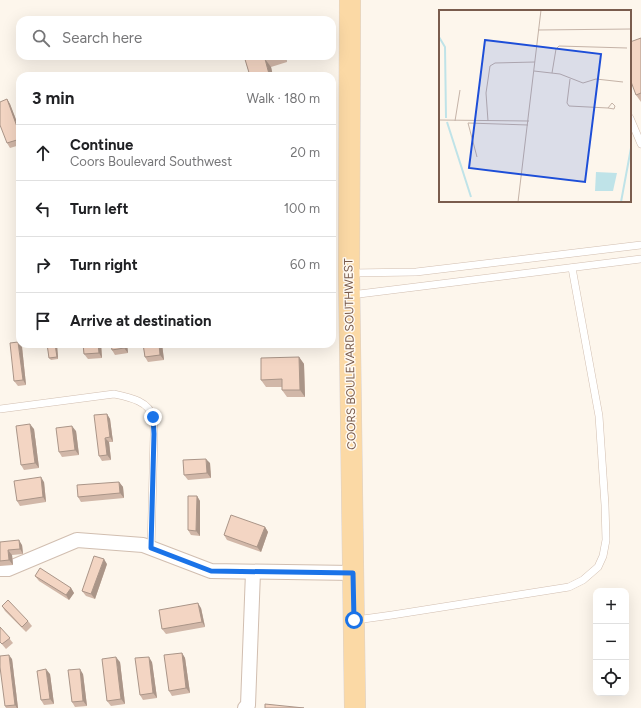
<!DOCTYPE html>
<meta charset="utf-8">
<style>
:root{--surface:#fff;--page:#f6f6f6;--text:#202124;--muted:#757577;--line:#e0e0e0}
body{margin:0;font-family:Figtree,sans-serif;background:var(--page);color:var(--text)}
.controls{position:absolute;right:12px;bottom:12px;display:grid;overflow:hidden;border-radius:8px;box-shadow:0 4px 16px #0002}
.controls button{width:36px;height:36px;display:grid;place-items:center;padding:0;border:0;border-bottom:1px solid var(--line);background:var(--surface);color:var(--text);font:20px sans-serif}
.stop{position:absolute;width:12px;height:12px;margin:-9px;border:3px solid #1a73e8;border-radius:50%;background:#fff}
.stop.end{background:#1a73e8;border-color:#fff;box-shadow:0 1px 4px #0008}
.list{margin:0;padding:0;list-style:none}
h2{display:flex;justify-content:space-between;align-items:center;height:52px;margin:0;padding:0 16px;font-size:17px}
h2 small{font-size:13px;font-weight:400;color:var(--muted)}
.list li{display:grid;grid-template-columns:26px 1fr auto;gap:12px;align-items:center;box-sizing:border-box;height:56px;padding:0 16px;border-top:1px solid var(--line)}
.list b{display:block;font-size:15px;white-space:nowrap}
.list p{margin:0;font-size:13px;white-space:nowrap;color:var(--muted)}
.list em{font-size:13px;font-style:normal;color:var(--muted)}
.icon{flex:none;width:22px;height:22px;fill:none;stroke:currentColor;stroke-width:2;stroke-linecap:round;stroke-linejoin:round}
.map{position:relative;flex:none;width:641px;height:708px;overflow:hidden}
.search{position:absolute;background:var(--surface);box-shadow:0 4px 16px #0002;left:16px;top:16px;width:320px;height:44px;display:flex;align-items:center;gap:10px;box-sizing:border-box;padding:0 14px;border-radius:12px;color:var(--muted);font-size:15px}
.panel{position:absolute;background:var(--surface);box-shadow:0 4px 16px #0002;left:16px;top:72px;width:320px;height:276px;border-radius:12px}
.map>svg:first-child{display:block}
.lines{fill:none;stroke-linecap:round;stroke-linejoin:round}
.lane-casing{stroke:#d1beb0;stroke-width:8}
.street-casing{stroke:#d1beb0;stroke-width:16}
.primary-casing{stroke:#dad1cd;stroke-width:22}
.lane{stroke:#fff;stroke-width:7}
.street{stroke:#fff;stroke-width:14}
.primary{stroke:#fbd9a5;stroke-width:21}
.wall{fill:#d1b7a8}
.shaded-wall{fill:#aa9588}
.building{fill:#f3d5c3;stroke:#aa9588}
.route{stroke:#1a73e8;stroke-width:5}
.labels{text-anchor:middle;dominant-baseline:central;stroke-width:3;stroke-linejoin:round;paint-order:stroke}
.street-label{font-size:12px;fill:#7a5c4d;stroke:#fffaf3}
.inset-river{fill:none;stroke:#bfe3e8;stroke-width:2}
.inset-road{fill:none;stroke:#c5b3a7;stroke-width:1}
.view{fill:#1d4ed8;fill-opacity:0.15;stroke:#1d4ed8;stroke-width:2}
.inset-edge{fill:none;stroke:#7a5c4d;stroke-width:2}
</style>
<div class="map">
<svg width="641" height="708" viewBox="0 0 641 708">
<rect width="100%" height="100%" fill="#fdf6ec"/>
<g class="lines">
<!-- lane casing -->
<g class="lane-casing">
<g id="lane">
<polyline points="630,118 641,144"/>
<polyline points="351,273 416,272 641,245"/>
<polyline points="351,295 641,259"/>
<path d="M 0,409 L 114,394 C 128,397 150,401 153,418 C 154,423 154,429 154,435 L 151,548"/>
<polyline points="356,620 392,615 569,587 583,580 598,567 603,556 606,540 605,505 599,416 572,268"/>
</g>
</g>
<!-- street casing -->
<g class="street-casing">
<g id="street">
<polyline points="0,569 8,569 77,540 143,545 211,571 353,573"/>
<polyline points="245,708 248,705 253,572"/>
</g>
</g>
<!-- primary casing -->
<g class="primary-casing">
<polyline id="primary" points="350,0 349,273 355,708"/>
</g>
<!-- lane -->
<use href="#lane" class="lane"/>
<!-- street -->
<use href="#street" class="street"/>
<!-- primary -->
<use href="#primary" class="primary"/>
</g>
<!-- wall -->
<g class="wall">
<polygon points="641,38 641,102 636,95"/>
<polygon points="244,56 285,56 287,62 271,67 273,76 250,76"/>
<polygon points="7,99 10,104 20,130 20,145 10,148 7,143"/>
<polygon points="47,344 57,344 58,359 51,360 49,358"/>
<polygon points="83,344 101,344 102,358 88,359 84,354"/>
<polygon points="111,344 127,344 128,353 115,355 112,350"/>
<polygon points="143,344 162,344 164,360 148,362 145,357"/>
<polygon points="277,344 297,344 298,346 280,348"/>
<polygon points="22,347 26,385 18,386 14,381"/>
<polygon points="299,357 304,364 305,397 287,397 282,390 282,387 266,387 261,380"/>
<polygon points="107,414 110,419 113,442 109,442 111,460 102,461 99,456"/>
<polygon points="34,429 39,468 24,470 21,465"/>
<polygon points="76,431 79,455 62,457 59,452"/>
<polygon points="210,463 211,478 188,480 184,475"/>
<polygon points="44,482 46,502 20,506 17,501"/>
<polygon points="119,482 123,487 124,498 81,502 78,497"/>
<polygon points="197,496 200,501 200,536 191,535 188,530"/>
<polygon points="265,527 268,532 261,552 227,540 224,535"/>
<polygon points="0,542 22,545 23,554 12,555 13,565 0,566"/>
<polygon points="107,564 95,599 86,596 82,591"/>
<polygon points="35,576 71,588 74,593 69,600 39,581"/>
<polygon points="2,606 28,621 32,626 26,632 5,611"/>
<polygon points="201,608 205,627 166,634 162,629"/>
<polygon points="0,627 13,643 6,649 0,642"/>
<polygon points="182,653 185,658 190,693 172,696 169,691"/>
<polygon points="12,659 18,708 6,708 5,706"/>
<polygon points="120,662 125,704 111,706 107,701"/>
<polygon points="152,662 157,698 143,700 140,695"/>
<polygon points="50,674 54,704 44,705 41,700"/>
<polygon points="83,674 87,706 75,707 72,702"/>
</g>
<!-- shaded-wall -->
<g class="shaded-wall">
<polygon points="283,56 285,56 287,62"/>
<polygon points="265,59 271,67 273,76 271,76 269,74"/>
<polygon points="7,99 10,104 20,130 20,135"/>
<polygon points="18,342 22,347 26,385 23,380"/>
<polygon points="55,344 57,344 58,359 57,357"/>
<polygon points="98,344 101,344 102,358 99,353"/>
<polygon points="124,344 127,344 128,353 124,348"/>
<polygon points="159,344 162,344 164,360 160,355"/>
<polygon points="299,357 304,364 305,397 300,390"/>
<polygon points="107,414 110,419 113,442 110,437"/>
<polygon points="30,424 34,429 39,468 35,463"/>
<polygon points="72,426 76,431 79,455 75,450"/>
<polygon points="105,438 109,442 111,460 107,455"/>
<polygon points="206,459 210,463 211,478 207,473"/>
<polygon points="41,477 44,482 46,502 43,497"/>
<polygon points="119,482 123,487 124,498 120,493"/>
<polygon points="197,496 200,501 200,536 196,531"/>
<polygon points="265,527 268,532 261,552 257,547"/>
<polygon points="19,540 22,545 23,554 20,549"/>
<polygon points="8,550 12,555 13,565 9,560"/>
<polygon points="104,559 107,564 95,599 91,594"/>
<polygon points="71,588 74,593 69,600 66,595"/>
<polygon points="198,603 201,608 205,627 202,622"/>
<polygon points="182,653 185,658 190,693 186,688"/>
<polygon points="9,655 12,659 18,708 17,708 15,705"/>
<polygon points="116,657 120,662 125,704 121,699"/>
<polygon points="149,657 152,662 157,698 153,693"/>
<polygon points="46,669 50,674 54,704 50,699"/>
<polygon points="80,669 83,674 87,706 83,701"/>
</g>
<!-- building -->
<g class="building">
<polygon points="641,38 641,93 636,95 630,79 630,42"/>
<polygon points="244,56 277,56 265,59 269,74 261,76 250,76"/>
<polygon points="7,99 20,135 20,139 7,143 0,125 0,102"/>
<polygon points="18,342 23,380 14,381 10,343"/>
<polygon points="47,344 55,344 57,357 49,358"/>
<polygon points="83,344 98,344 99,353 84,354"/>
<polygon points="111,344 124,344 124,348 112,350"/>
<polygon points="143,344 159,344 160,355 145,357"/>
<polygon points="299,357 300,390 282,390 282,379 261,380 261,358"/>
<polygon points="107,414 110,437 105,438 107,455 99,456 94,415"/>
<polygon points="30,424 35,463 21,465 16,426"/>
<polygon points="72,426 75,450 59,452 56,428"/>
<polygon points="206,459 207,473 184,475 183,460"/>
<polygon points="41,477 43,497 17,501 14,481"/>
<polygon points="119,482 120,493 78,497 77,485"/>
<polygon points="188,496 197,496 196,531 188,530"/>
<polygon points="231,515 265,527 257,547 224,535"/>
<polygon points="19,540 20,549 8,550 9,560 0,561 0,542"/>
<polygon points="94,556 104,559 91,594 82,591"/>
<polygon points="40,568 71,588 66,595 35,576"/>
<polygon points="8,600 28,621 22,627 2,606"/>
<polygon points="198,603 202,622 162,629 159,610"/>
<polygon points="0,627 10,638 2,644 0,642"/>
<polygon points="182,653 186,688 169,691 164,655"/>
<polygon points="9,655 15,705 5,706 0,667 0,656"/>
<polygon points="116,657 121,699 107,701 102,659"/>
<polygon points="149,657 153,693 140,695 135,658"/>
<polygon points="46,669 50,699 41,700 37,671"/>
<polygon points="80,669 83,701 72,702 68,670"/>
<polygon points="265,704 304,708 265,708"/>
</g>
<g class="lines">
<!-- route -->
<polyline class="route" points="153,417 154,434 151,548 211,571 353,573 354,620"/>
</g>
<g class="labels">
<!-- street labels -->
<g class="street-label">
<text transform="translate(350 354) rotate(-91)">COORS BOULEVARD SOUTHWEST</text>
</g>
</g>
<!-- overview -->
<g transform="translate(439 10)">
<rect width="192" height="192" fill="#fdf6ec"/>
<path d="M 157,162 L 178,163 L 174,181 L 156,181 Z" fill="#bfe3e8"/>
<path class="inset-river" d="M 0,27 L 6,37 L 7,108M 8,112 L 32,187M 182,192 L 192,138"/>
<path class="inset-road" d="M 99,20 L 192,19M 95,61 L 121,64 L 144,73 L 157,69 L 184,72M 113,63 L 117,39 L 120,36 L 188,38M 131,69 L 128,93 L 130,96 L 169,98 L 173,93 L 176,96 L 175,99 L 169,98M 0,110 L 90,111M 16,111 L 21,80M 49,111 L 47,83 L 51,56 L 56,53 L 96,52M 38,147 L 29,113 L 89,115M 35,192 L 48,192M 79,192 L 102,0"/>
<path class="view" d="M 46,30 L 162,44 L 146,172 L 30,158 Z"/>
<rect width="192" height="192" class="inset-edge"/>
</g>
</svg>
<div class="controls">
<button>+</button>
<button>−</button>
<button><svg class="icon" aria-label="locate" viewBox="0 0 24 24"><circle cx="12" cy="12" r="6"/><path d="M12 2v4M12 18v4M2 12h4M18 12h4"/></svg></button>
</div>
<div class="stop" style="left:354px;top:620px"></div>
<div class="stop end" style="left:153px;top:417px"></div>
<div class="search"><svg class="icon" aria-label="search" viewBox="0 0 24 24"><circle cx="10" cy="10" r="6"/><path d="M15 15l6 6"/></svg>Search here</div>
<section class="panel">
<h2>3 min<small>Walk · 180 m</small></h2>
<ul class="list">
<li><svg class="icon" aria-label="ahead" viewBox="0 0 24 24"><path d="M12 20V5M6 11l6-6 6 6"/></svg><div><b>Continue</b><p>Coors Boulevard Southwest</p></div><em>20 m</em></li>
<li><svg class="icon" aria-label="left" viewBox="0 0 24 24"><path d="M17 20v-9H6M10 6l-5 5 5 5"/></svg><div><b>Turn left</b></div><em>100 m</em></li>
<li><svg class="icon" aria-label="right" viewBox="0 0 24 24"><path d="M7 20v-9h11M14 6l5 5-5 5"/></svg><div><b>Turn right</b></div><em>60 m</em></li>
<li><svg class="icon" aria-label="arrive" viewBox="0 0 24 24"><path d="M6 21V4h12l-3 4 3 4H6"/></svg><div><b>Arrive at destination</b></div></li>
</ul>
</section>
</div>
